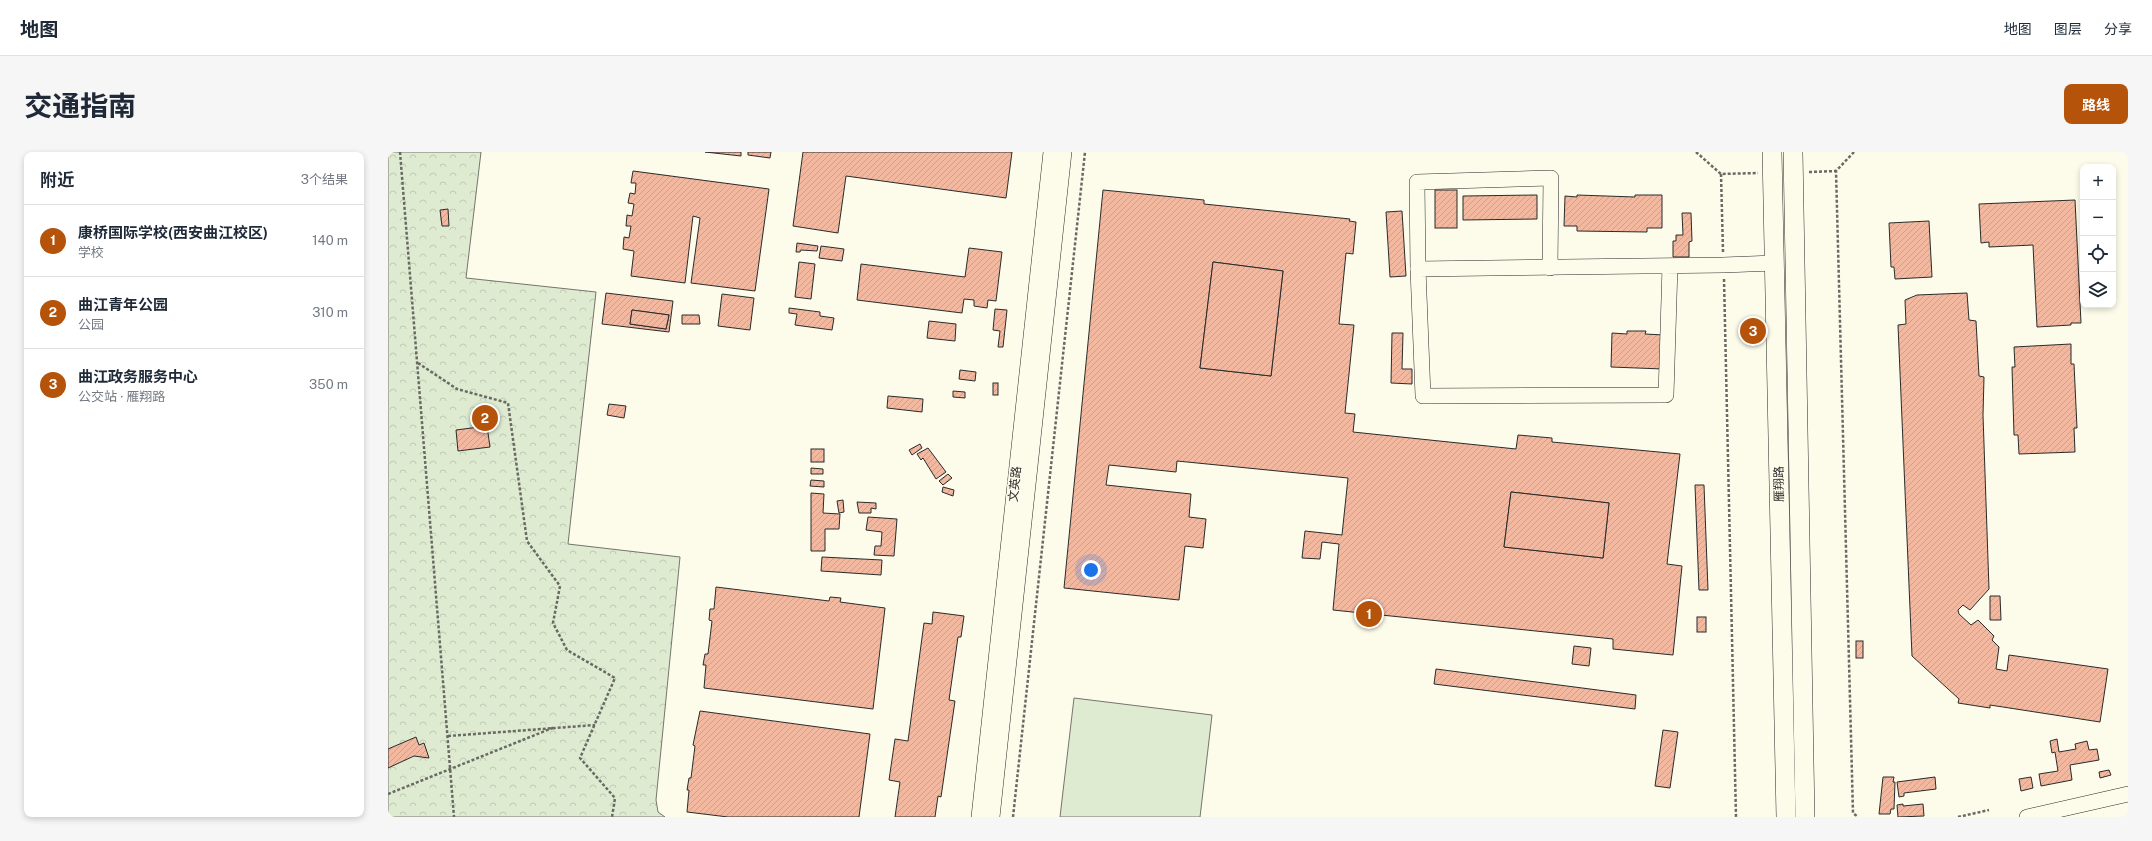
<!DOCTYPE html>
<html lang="zh">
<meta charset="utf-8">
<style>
:root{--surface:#fff;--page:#f6f6f7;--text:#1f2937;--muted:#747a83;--line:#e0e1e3;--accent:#b45309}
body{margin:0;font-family:"Public Sans","Noto Sans SC",sans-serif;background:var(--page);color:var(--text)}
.controls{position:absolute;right:12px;top:12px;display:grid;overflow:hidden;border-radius:8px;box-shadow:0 2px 6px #0003}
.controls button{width:36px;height:36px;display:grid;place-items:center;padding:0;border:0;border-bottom:1px solid var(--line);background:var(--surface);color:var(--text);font:20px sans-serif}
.you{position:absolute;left:703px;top:418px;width:14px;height:14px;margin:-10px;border:3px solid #fff;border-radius:50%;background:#1a73e8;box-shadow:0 0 0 6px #1a73e833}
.badge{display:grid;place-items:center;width:26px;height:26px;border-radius:50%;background:var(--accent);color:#fff;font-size:13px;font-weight:700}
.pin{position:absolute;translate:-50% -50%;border:2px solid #fff;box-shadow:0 1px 4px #0006}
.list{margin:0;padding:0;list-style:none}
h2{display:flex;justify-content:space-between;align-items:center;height:52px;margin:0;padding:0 16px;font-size:17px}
h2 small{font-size:13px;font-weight:400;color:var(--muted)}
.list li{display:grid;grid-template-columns:26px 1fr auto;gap:12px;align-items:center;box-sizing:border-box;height:72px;padding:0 16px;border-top:1px solid var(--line)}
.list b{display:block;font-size:15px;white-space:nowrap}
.list p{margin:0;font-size:13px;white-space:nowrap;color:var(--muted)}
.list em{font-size:13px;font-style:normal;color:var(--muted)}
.icon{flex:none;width:22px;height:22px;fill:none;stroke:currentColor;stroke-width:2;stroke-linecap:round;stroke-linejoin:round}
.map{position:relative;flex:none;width:1740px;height:665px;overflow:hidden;border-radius:8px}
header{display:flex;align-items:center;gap:24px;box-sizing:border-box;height:56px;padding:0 20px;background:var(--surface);border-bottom:1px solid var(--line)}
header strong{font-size:19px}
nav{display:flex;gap:22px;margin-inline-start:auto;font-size:14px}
.intro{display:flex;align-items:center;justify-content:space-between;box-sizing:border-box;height:96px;padding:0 24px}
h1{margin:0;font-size:28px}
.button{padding:10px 18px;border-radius:8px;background:var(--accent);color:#fff;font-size:14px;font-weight:700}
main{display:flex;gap:24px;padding:0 24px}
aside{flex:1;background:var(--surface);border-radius:8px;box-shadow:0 2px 6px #0003}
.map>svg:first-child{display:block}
.grass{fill:#deebd1;stroke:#74746e}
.park{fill:url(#park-crowns);stroke:#74746e}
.building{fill:url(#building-hatch);stroke:#2b2b2b;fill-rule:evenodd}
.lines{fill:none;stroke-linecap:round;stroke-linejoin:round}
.minor-casing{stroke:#2b2b2b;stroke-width:16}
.major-casing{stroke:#2b2b2b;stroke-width:20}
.path{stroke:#6a6964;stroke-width:2.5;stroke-dasharray:3 2;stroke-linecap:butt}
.minor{stroke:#fdfbea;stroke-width:15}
.major{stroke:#fdfbea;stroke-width:19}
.labels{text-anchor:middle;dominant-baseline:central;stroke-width:3;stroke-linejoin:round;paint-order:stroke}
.street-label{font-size:12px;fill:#2b2b2b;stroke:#fdfbea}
</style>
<header>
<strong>地图</strong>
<nav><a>地图</a><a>图层</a><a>分享</a></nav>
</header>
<div class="intro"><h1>交通指南</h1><a class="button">路线</a></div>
<main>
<aside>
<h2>附近<small>3个结果</small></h2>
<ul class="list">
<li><span class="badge">1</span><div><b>康桥国际学校(西安曲江校区)</b><p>学校</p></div><em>140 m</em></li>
<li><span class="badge">2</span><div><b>曲江青年公园</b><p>公园</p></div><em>310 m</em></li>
<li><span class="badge">3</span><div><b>曲江政务服务中心</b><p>公交站 · 雁翔路</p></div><em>350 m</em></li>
</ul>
</aside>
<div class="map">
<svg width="1740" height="665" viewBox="0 0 1740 665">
<defs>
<pattern id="park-crowns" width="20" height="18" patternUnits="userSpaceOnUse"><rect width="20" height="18" fill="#deebd1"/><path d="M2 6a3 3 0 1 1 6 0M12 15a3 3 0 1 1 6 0" fill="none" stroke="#bfcab4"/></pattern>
<pattern id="building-hatch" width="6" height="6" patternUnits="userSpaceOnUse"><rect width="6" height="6" fill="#f2b8a0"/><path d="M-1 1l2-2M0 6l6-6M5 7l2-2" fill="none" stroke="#d09e8a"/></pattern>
</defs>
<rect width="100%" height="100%" fill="#fdfbea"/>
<!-- grass -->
<polygon class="grass" points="686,546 824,563 812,665 672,665"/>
<!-- park -->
<polygon class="park" points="0,0 93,0 78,126 208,140 180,392 292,405 268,648 270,660 277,665 0,665"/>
<!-- building -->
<g class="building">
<polygon points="317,0 353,0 353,4"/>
<polygon points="360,0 383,0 382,6 360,3"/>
<polygon points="415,0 624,0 618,46 458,24 450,81 405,74"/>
<polygon points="245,19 381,37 367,139 303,131 312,66 305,64 297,131 243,124 246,99 235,97 236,85 241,86 243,74 238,74 239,63 244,64 246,52 240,51 242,41 247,42 248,31 243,31"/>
<path d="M 715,38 L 816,48 L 816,52 L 962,67 L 961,69 L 968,70 L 965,102 L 958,101 L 951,172 L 966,173 L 957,261 L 967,262 L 965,280 L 1128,297 L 1130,283 L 1164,286 L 1164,290 L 1292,302 L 1279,412 L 1294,414 L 1285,503 L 1225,497 L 1225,487 L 945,458 L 951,392 L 934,390 L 932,407 L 914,406 L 917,379 L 954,383 L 960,326 L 789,309 L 788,320 L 721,313 L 718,333 L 803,342 L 801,365 L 818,367 L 815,396 L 797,394 L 791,448 L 676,436 ZM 825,110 L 895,119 L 883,224 L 812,216 ZM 1123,340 L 1221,351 L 1215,406 L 1116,395 Z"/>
<rect x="1047" y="38" width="22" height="38"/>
<polygon points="1149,43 1149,67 1075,68 1075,44"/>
<polygon points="1189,43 1247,45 1247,43 1274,43 1274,76 1259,76 1259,80 1189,79 1189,74 1176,74 1177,44 1189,45"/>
<polygon points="1687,48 1693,171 1683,171 1683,173 1649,175 1645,93 1601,95 1601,90 1593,91 1591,52"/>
<polygon points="60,57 61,74 54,74 52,58"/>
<polygon points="1014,59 1018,124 1002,125 998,60"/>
<polygon points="1294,61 1303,61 1304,89 1301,90 1301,105 1285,105 1285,89 1288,89 1288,83 1295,83"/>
<polygon points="1541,69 1544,125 1507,127 1506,115 1503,115 1501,71"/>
<polygon points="409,91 430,94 429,99 413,98 412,100 408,100"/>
<polygon points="433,94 456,97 454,109 431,106"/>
<polygon points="581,96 614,100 608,149 600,148 599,156 586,154 586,148 576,147 574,161 469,148 473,112 577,125"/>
<polygon points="411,110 427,112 423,147 407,145"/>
<polygon points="825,110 895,119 883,224 812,216"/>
<path d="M 218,141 L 285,149 L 281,180 L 214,172 ZM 244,158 L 281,163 L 278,177 L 242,172 Z"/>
<polygon points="1579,141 1581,168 1588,169 1591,224 1596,225 1595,263 1601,437 1582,458 1575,453 1570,458 1571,462 1583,473 1590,468 1606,484 1604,488 1611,495 1608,517 1619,519 1621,503 1720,517 1712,570 1602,553 1602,556 1570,551 1571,547 1524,504 1510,173 1518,172 1517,148 1529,143"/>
<polygon points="334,142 366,146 362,178 330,174"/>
<polygon points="401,156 432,160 432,164 446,166 444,178 407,173 409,162 401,161"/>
<polygon points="607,157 619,158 615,195 610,195 612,179 605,178"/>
<polygon points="244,158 281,163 278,177 242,172"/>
<polygon points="294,163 311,163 312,172 294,172"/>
<polygon points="541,169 568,172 567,189 539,186"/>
<polygon points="1239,179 1258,179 1257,182 1276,183 1275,217 1223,215 1224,181 1239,182"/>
<polygon points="1004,181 1015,181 1014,217 1024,217 1024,232 1003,231"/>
<polygon points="1683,192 1683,212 1686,212 1689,276 1686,276 1687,300 1631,302 1630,283 1626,283 1624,215 1627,215 1626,195"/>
<polygon points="572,218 588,220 587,229 571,227"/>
<rect x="605" y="231" width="5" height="12"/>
<polygon points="565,239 577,240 577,246 565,245"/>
<polygon points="500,244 535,247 534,260 499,256"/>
<polygon points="221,252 238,254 236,266 219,263"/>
<polygon points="99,274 102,295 70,299 68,278"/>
<polygon points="532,292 534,296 524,303 521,298"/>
<polygon points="540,296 558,320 548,327 535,306 533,308 529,302"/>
<rect x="423" y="297" width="13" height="13"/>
<polygon points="423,316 435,317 435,322 423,322"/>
<polygon points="560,322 564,326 555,333 551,329"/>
<polygon points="423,328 436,329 436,335 422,334"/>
<polygon points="1307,333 1316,333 1320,438 1311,438"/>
<polygon points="555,335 566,338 565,344 554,340"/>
<polygon points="1123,340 1221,351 1215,406 1116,395"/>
<polygon points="423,341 436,342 435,361 452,362 451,377 437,377 437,399 423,399"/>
<polygon points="455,348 456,360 451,361 449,349"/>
<polygon points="469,350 488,351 488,357 483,356 483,361 471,361"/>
<polygon points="480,365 509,367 506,404 486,403 487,394 493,394 494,380 478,378"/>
<polygon points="434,405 494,408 493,423 433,419"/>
<polygon points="328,435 441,449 442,445 453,446 452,450 497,456 485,557 316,536 318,513 315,513 317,502 320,502 324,469 321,468 322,457 326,457"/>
<polygon points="1602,444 1612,444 1613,468 1602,468"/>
<polygon points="545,460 576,464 573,485 570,485 561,548 567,549 553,645 550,644 547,665 507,665 512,630 501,628 507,587 520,589 536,471 544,472"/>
<rect x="1309" y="465" width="9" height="15"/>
<rect x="1468" y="489" width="7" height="17"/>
<polygon points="1186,494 1203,496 1201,514 1184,512"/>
<polygon points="1048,517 1248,543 1247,557 1046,532"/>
<polygon points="312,559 482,582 471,665 340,665 299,660 301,638 299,638 301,626 303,626 307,594 305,593"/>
<polygon points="1275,578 1290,580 1282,636 1267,634"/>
<polygon points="28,585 31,593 36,591 41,606 26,604 0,616 0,597"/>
<polygon points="1669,587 1671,600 1688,597 1687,592 1699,589 1701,598 1709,597 1711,608 1682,613 1684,628 1653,634 1651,622 1670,619 1667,600 1664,601 1662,589"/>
<polygon points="1721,618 1723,623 1712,626 1711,620"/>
<polygon points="1495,625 1506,625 1505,630 1507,630 1506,657 1503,657 1502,662 1491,662"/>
<polygon points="1547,625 1548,637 1516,641 1516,644 1511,645 1509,630"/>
<polygon points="1643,625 1645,636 1633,639 1631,627"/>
<polygon points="1515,652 1515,654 1535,652 1536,664 1510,665 1509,653"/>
</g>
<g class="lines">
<!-- minor casing -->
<g class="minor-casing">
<g id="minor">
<polyline points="1282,114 1278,243 1035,244 1030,117 1335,113 1387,111"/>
<polyline points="1030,117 1029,30 1163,26 1162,116"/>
<polyline points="591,665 663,0"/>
<polyline points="604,665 676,0"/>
<polyline points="1639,665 1740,642"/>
</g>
</g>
<!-- major casing -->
<g class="major-casing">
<g id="major">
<polyline points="1384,0 1398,665"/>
<polyline points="1405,0 1417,665"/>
</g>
</g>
<!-- path -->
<g class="path">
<polyline points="12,0 66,665"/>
<polyline points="1308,0 1333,22 1370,21"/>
<polyline points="1466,0 1448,19 1465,661 1470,665"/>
<polyline points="1421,20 1448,19"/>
<polyline points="1333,22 1335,100"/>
<polyline points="1336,127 1348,665"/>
<polyline points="30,211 69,237 120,251 139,389 172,434 165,471 179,498 227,526 192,606 227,646 224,665"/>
<polyline points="60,584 207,573"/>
<polyline points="0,642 167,575"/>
<polyline points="625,665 697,0"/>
<polyline points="1570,665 1601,658"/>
</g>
<!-- minor -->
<use href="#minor" class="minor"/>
<!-- major -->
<use href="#major" class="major"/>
</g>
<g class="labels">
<!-- street labels -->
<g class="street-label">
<text transform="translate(627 332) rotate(-84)">文英路</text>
<text transform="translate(1391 332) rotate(-91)">雁翔路</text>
</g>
</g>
</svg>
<div class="controls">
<button>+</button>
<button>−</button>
<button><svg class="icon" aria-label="locate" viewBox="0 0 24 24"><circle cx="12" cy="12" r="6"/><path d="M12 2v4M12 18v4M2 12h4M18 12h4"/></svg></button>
<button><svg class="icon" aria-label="layers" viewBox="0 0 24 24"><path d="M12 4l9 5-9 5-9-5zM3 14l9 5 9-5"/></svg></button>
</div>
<div class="you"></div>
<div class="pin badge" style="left:981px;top:462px">1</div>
<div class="pin badge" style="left:97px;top:266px">2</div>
<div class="pin badge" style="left:1365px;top:179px">3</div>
</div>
</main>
